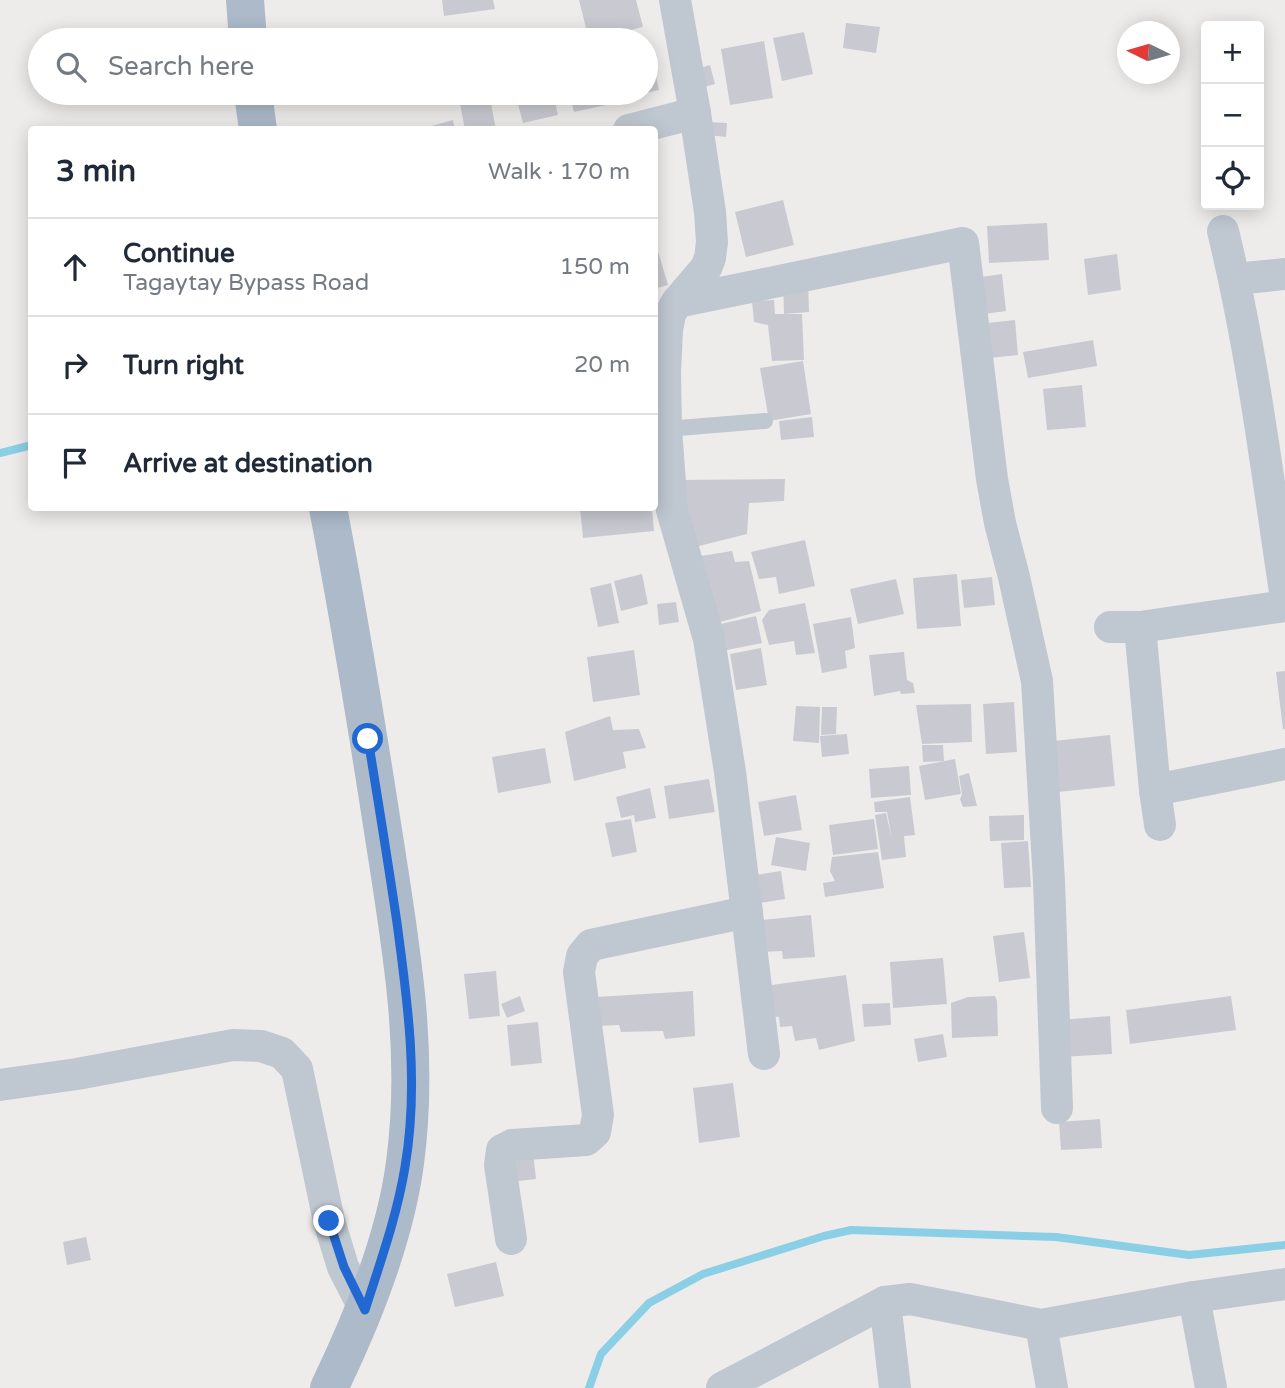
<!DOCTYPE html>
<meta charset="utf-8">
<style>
:root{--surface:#fff;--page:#f2f2f3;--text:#1f2937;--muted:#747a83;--line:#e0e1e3}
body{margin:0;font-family:"Varela Round",sans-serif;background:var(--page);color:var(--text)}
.controls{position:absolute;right:21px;top:21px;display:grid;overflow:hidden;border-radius:7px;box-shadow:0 4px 18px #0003}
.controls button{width:63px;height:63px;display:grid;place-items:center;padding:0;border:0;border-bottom:2px solid var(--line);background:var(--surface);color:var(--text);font:35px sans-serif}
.compass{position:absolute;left:1117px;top:21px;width:63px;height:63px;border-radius:50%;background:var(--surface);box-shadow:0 4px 18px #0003;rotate:275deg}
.stop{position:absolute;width:21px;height:21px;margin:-16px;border:5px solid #2168d2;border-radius:50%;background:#fff}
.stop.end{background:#2168d2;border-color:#fff;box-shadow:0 2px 7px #0008}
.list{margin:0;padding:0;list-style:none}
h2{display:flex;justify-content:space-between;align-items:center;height:91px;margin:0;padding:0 28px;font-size:30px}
h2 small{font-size:23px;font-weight:400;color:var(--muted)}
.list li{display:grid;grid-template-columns:46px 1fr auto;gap:21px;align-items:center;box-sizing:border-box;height:98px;padding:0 28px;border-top:2px solid var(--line)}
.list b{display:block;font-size:26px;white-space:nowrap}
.list p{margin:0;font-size:23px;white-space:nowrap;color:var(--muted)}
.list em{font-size:23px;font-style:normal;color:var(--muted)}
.icon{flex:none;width:38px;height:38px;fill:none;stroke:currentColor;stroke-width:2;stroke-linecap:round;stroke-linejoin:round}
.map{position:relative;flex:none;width:1285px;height:1388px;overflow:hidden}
.search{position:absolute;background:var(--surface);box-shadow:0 4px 18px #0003;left:28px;top:28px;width:630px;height:77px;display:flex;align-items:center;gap:18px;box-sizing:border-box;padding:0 24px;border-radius:38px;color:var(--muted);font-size:26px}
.panel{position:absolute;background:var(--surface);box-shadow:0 4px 18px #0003;left:28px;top:126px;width:630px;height:385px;border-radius:7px}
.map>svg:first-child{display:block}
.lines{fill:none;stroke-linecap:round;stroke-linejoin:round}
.stream{stroke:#8acfe6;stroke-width:8}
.building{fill:#c9cad1}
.lane{stroke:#bfc7d1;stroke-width:16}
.street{stroke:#bfc7d1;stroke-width:32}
.primary{stroke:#acbaca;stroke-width:38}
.route{stroke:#2168d2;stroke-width:9}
</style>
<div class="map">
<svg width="1285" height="1388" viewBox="0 0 1285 1388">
<rect width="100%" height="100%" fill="#eeeceb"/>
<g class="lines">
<!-- stream -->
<g class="stream">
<polyline points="0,453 32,445"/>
<polyline points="589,1388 601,1354 649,1303 703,1274 824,1236 851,1230 1056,1237 1189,1255 1285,1245"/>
</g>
</g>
<!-- building -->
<g class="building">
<polygon points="442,0 493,0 495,9 444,16"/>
<polygon points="579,0 636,0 643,27 589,40"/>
<polygon points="846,23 880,27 876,53 843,48"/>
<polygon points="804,32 813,74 782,81 773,38"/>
<polygon points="764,41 773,98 730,105 721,49"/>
<polygon points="710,65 715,84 694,90 689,71"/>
<polygon points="654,67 659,90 646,93 646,69"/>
<polygon points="489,93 496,130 465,130 459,98"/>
<polygon points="515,93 553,93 558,115 523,123"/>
<polygon points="569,93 603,93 606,105 574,112"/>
<polygon points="614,93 643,93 643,94 615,100"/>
<polygon points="453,120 455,130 421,130 421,129"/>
<polygon points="709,122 727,123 726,137 708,135"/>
<polygon points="783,200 794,245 746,257 735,212"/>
<polygon points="1047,223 1049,260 989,263 987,226"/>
<polygon points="658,251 668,285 654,289 654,252"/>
<polygon points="1117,254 1121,290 1088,295 1084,259"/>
<polygon points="1002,274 1006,311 971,316 967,279"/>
<polygon points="808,280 809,312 784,314 783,281"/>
<polygon points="774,300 775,314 802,314 804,360 772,361 768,325 754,322 752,301"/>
<polygon points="1015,320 1018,355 980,359 977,324"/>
<polygon points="1093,340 1097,366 1028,378 1023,352"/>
<polygon points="803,361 811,414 769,421 760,368"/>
<polygon points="1082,385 1086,427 1047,430 1043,389"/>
<polygon points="812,417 814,437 781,440 779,421"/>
<polygon points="785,479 784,501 749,503 747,534 687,549 678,480"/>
<polygon points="580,508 652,508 654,531 583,538"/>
<polygon points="805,540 815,586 779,594 776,577 759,579 751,552"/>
<polygon points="732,551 735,562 749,561 761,611 709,625 682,559"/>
<polygon points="642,574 648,604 621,611 614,581"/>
<polygon points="957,574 961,626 917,629 913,578"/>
<polygon points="992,577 995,605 964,608 961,580"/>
<polygon points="896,579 904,614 858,624 850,589"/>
<polygon points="611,583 619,623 598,627 590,588"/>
<polygon points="676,602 679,622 659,625 657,604"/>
<polygon points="805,603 815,653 796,655 794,641 769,645 762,620 769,610"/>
<polygon points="756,616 762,643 722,651 716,625"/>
<polygon points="851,617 855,648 845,651 847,668 822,673 813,624"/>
<polygon points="761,648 767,685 736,690 730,654"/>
<polygon points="634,650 640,695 593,702 587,657"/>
<polygon points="904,652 907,680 913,683 915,693 901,694 900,691 874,696 869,655"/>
<polygon points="1285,671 1285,729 1283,729 1276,672"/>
<polygon points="1014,702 1017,752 986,754 983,704"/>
<polygon points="971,704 972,742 922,744 916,705"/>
<polygon points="796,706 820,707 819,743 793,741"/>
<polygon points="822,707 837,707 836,734 821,735"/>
<polygon points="610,716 613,730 639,729 646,748 623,752 626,768 574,781 565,732"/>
<polygon points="847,734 849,754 822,757 820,736"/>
<polygon points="1110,735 1115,786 1058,792 1053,741"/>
<polygon points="922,745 943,745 944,761 923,762"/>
<polygon points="545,748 551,783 498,793 492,757"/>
<polygon points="955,759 961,794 925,800 919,766"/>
<polygon points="909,766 911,795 871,798 869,769"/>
<polygon points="969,773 977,806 963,807 960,799 962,794 959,776"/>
<polygon points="709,779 715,812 669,819 664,786"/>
<polygon points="650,788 656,818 635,822 634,815 621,818 616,797"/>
<polygon points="796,795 802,830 764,836 758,802"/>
<polygon points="910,797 915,835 904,836 906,857 882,860 875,815 886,813 892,839 887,812 875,812 874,802"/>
<polygon points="1024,815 1024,840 990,841 989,816"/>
<polygon points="631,819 637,852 612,857 605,823"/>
<polygon points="874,819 878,849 833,855 829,825"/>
<polygon points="776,837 810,843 806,871 771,865"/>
<polygon points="1028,841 1031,887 1004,888 1001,843"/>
<polygon points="878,852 884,888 825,897 823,883 835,881 830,871 832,857"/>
<polygon points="781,871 785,899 754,904 749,876"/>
<polygon points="811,915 815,957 783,959 782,951 762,952 761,920"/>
<polygon points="1024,932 1030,978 999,982 993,936"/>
<polygon points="943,958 947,1004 893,1008 890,962"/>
<polygon points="496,971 500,1016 469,1019 464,974"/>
<polygon points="846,975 855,1041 819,1050 816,1038 795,1041 792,1026 780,1027 779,1017 760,1016 757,987"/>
<polygon points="693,991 695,1036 665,1039 663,1031 621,1032 619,1025 599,1026 596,997"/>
<polygon points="520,996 525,1011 507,1018 501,1004"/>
<polygon points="995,996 997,1001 998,1036 952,1038 951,1003 968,997"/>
<polygon points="1231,996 1236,1030 1130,1044 1126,1010"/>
<polygon points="890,1003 891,1025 864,1027 862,1004"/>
<polygon points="1110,1016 1112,1054 1061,1057 1059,1020"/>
<polygon points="538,1022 542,1063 511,1066 507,1025"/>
<polygon points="943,1034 947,1057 918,1062 914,1039"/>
<polygon points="733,1083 740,1137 699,1143 693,1088"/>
<polygon points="1100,1119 1102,1148 1061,1150 1059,1122"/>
<polygon points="533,1152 536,1179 510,1182 507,1155"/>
<polygon points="86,1237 91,1260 67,1265 63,1242"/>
<polygon points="496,1262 504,1296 455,1307 447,1274"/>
</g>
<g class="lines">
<!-- lane -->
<polyline class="lane" points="666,429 765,421"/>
<!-- street -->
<g class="street">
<polyline points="675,0 695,113 710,212 712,242 710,258 706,268 677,302 670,314 667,330 665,372 666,429 672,510 709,639 730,772 764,1054"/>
<polyline points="629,130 695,113"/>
<path d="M 1223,231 C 1252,350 1267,472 1285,592"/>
<polyline points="1235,279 1285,274"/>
<polyline points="677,302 963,243 992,479 1000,523 1014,577 1037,681 1049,881 1057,1108"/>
<polyline points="1110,627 1140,627 1285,606"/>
<polyline points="1140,627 1155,790 1160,825"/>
<polyline points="1155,790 1285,764"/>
<polyline points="0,1085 77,1074 233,1045 261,1046 282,1053 297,1069 329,1221 343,1267 365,1310"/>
<polyline points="511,1239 500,1165 502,1150 512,1145 586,1140 595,1132 598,1115 579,972 582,956 591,945 747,912"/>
<polyline points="1194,1297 1211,1388"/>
<polyline points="885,1302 895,1388"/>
<polyline points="1041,1325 1052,1388"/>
<polyline points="722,1388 885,1302 910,1299 1041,1325 1194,1297 1285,1284"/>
</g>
<!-- primary -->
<g class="primary">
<polyline points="245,0 248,40"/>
<polyline points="253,93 258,130"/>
<path d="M 328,508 C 349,617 367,727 384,837 C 401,947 420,1051 405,1163 C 395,1238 362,1320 329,1388"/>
</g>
</g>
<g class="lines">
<!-- route -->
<path class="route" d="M 329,1221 L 344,1267 L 365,1310 C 380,1263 397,1216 405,1167 C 419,1085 408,1004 397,923 C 388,862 378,800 368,739"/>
</g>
</svg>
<div class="controls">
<button>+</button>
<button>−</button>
<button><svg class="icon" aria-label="locate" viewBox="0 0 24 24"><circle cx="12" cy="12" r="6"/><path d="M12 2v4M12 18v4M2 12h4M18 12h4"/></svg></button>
</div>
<svg class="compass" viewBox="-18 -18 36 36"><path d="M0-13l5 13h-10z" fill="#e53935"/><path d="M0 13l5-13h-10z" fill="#747a83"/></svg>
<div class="stop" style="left:368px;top:739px"></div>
<div class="stop end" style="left:329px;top:1221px"></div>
<div class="search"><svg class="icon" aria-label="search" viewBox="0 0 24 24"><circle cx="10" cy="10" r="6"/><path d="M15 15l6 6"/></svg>Search here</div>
<section class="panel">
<h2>3 min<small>Walk · 170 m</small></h2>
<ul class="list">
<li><svg class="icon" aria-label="ahead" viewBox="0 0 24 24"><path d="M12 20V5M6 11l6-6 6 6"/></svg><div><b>Continue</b><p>Tagaytay Bypass Road</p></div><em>150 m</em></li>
<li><svg class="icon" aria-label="right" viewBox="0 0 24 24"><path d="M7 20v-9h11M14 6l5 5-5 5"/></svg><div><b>Turn right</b></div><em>20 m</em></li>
<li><svg class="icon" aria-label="arrive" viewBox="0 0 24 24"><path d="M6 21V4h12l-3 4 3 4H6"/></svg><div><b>Arrive at destination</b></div></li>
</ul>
</section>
</div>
